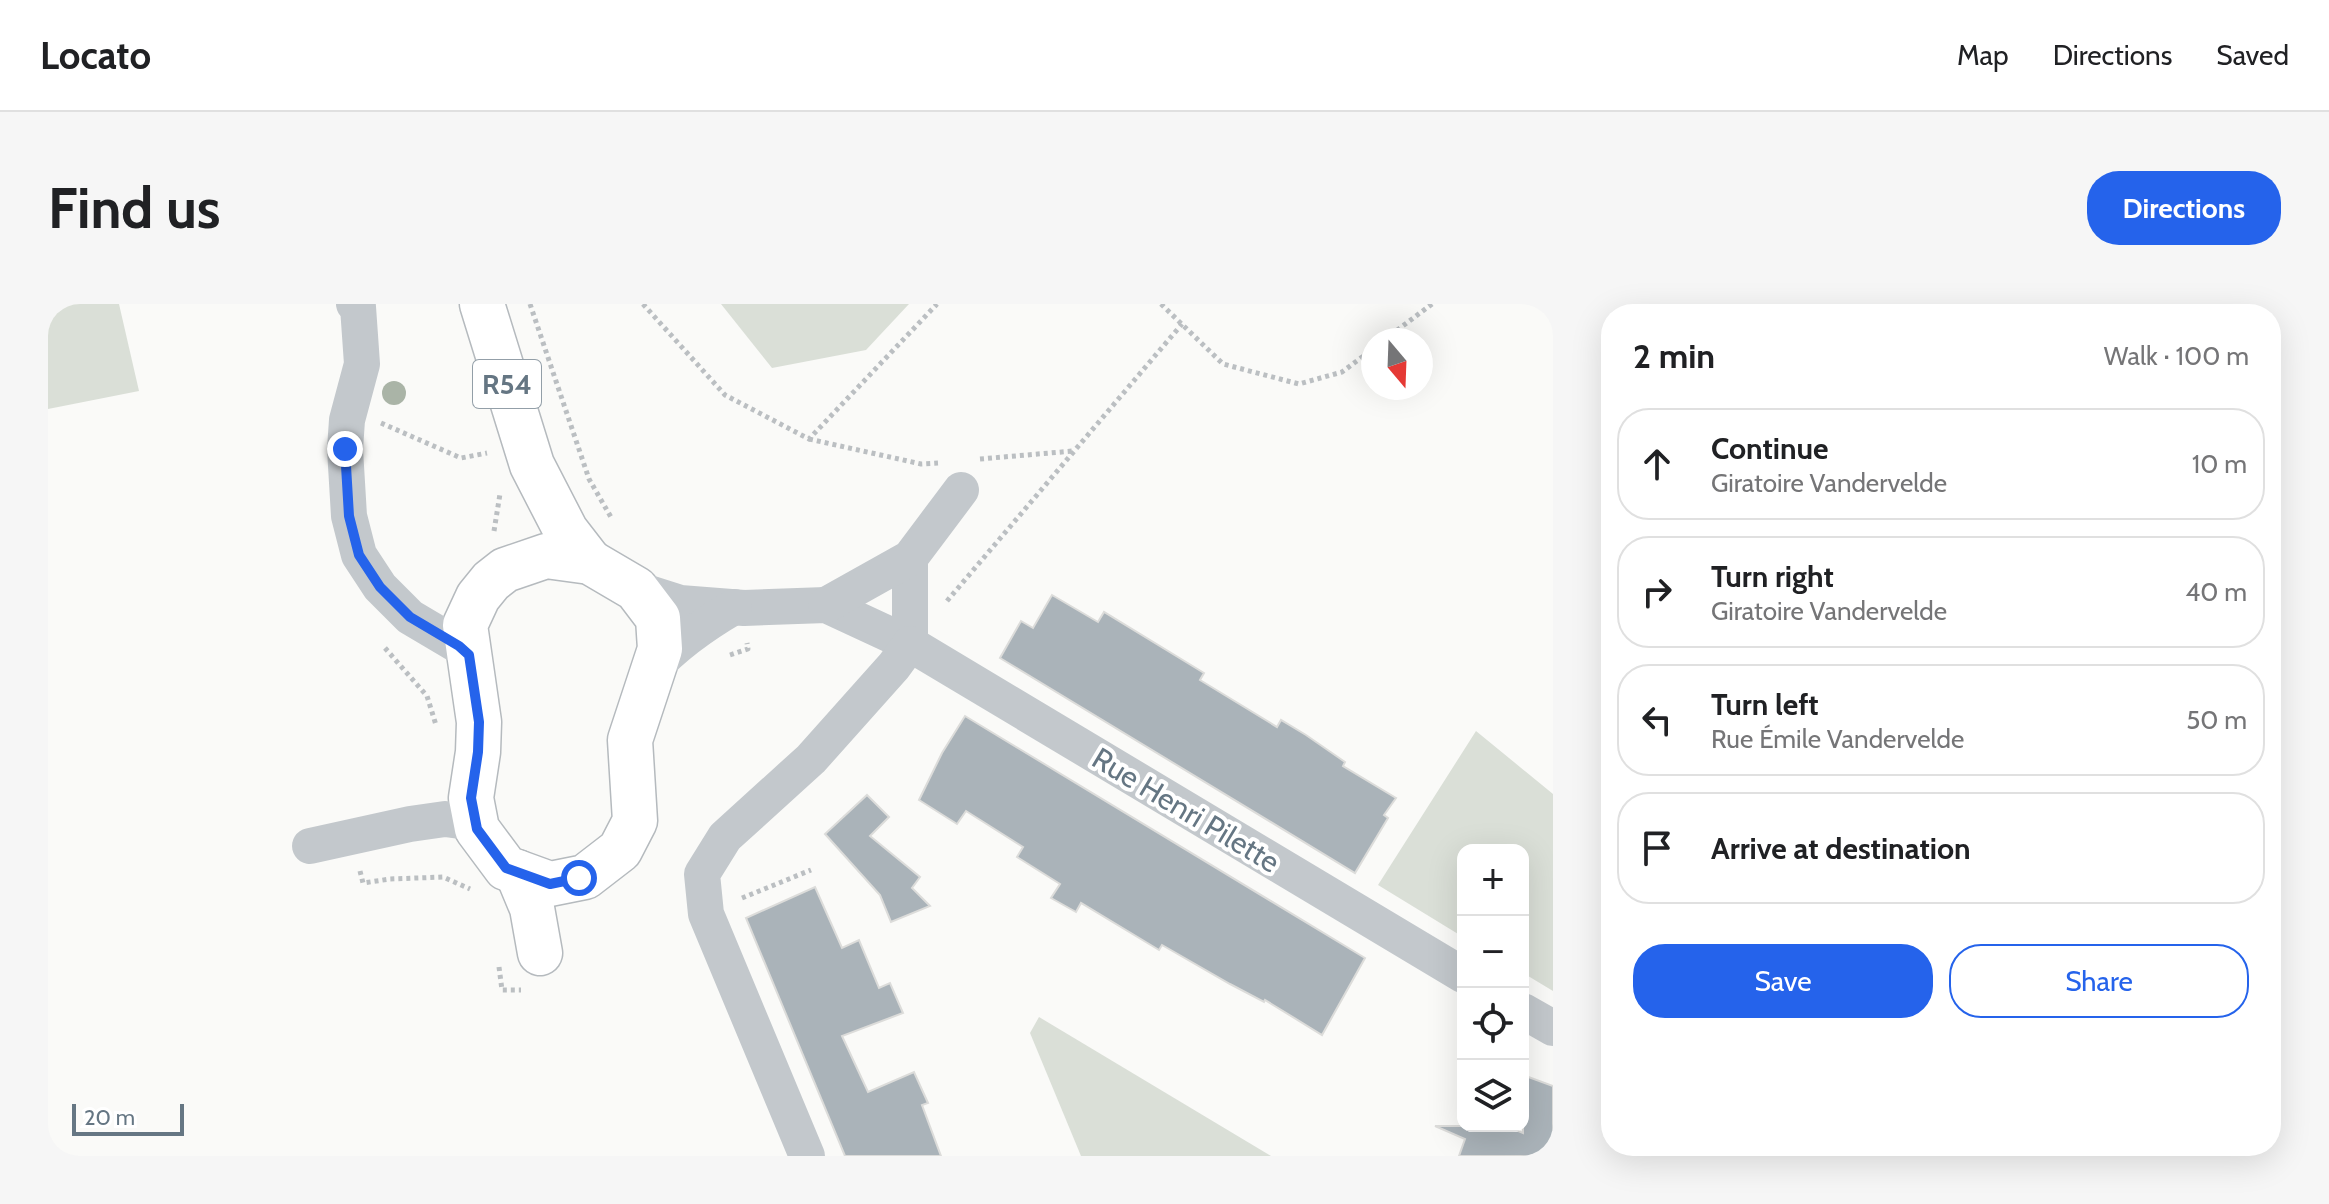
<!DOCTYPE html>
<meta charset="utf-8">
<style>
:root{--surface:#fff;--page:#f6f6f6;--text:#202124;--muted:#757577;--line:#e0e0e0;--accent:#2563eb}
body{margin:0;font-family:Cabin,sans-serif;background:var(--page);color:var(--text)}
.controls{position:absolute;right:24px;bottom:24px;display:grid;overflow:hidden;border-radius:16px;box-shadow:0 8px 32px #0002}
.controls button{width:72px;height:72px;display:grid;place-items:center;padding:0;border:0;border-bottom:2px solid var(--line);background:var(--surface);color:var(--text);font:40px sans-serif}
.compass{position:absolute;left:1313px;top:24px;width:72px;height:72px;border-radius:50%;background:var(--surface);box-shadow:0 8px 32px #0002;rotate:161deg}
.scale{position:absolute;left:24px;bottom:20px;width:112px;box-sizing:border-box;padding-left:8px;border:4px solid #657683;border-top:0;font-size:22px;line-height:28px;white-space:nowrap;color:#657683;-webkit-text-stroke:6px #fff;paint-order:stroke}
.stop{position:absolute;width:24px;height:24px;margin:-18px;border:6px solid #2563eb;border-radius:50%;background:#fff}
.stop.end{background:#2563eb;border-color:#fff;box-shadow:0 2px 8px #0008}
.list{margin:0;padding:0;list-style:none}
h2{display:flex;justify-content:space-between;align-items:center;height:104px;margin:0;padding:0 32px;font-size:34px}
h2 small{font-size:26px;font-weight:400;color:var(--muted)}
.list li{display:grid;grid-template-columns:52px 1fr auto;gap:24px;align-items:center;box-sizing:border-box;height:112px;margin:0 16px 16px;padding:0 16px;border:2px solid var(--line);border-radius:32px}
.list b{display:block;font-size:30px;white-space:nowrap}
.list p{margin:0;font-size:26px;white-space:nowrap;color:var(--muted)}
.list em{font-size:26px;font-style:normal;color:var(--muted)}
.actions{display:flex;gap:16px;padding:24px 32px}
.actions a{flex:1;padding:18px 0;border:2px solid var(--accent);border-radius:32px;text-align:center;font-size:28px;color:var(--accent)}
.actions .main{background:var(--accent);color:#fff}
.icon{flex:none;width:44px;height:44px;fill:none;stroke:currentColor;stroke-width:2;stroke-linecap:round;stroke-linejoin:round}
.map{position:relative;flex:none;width:1505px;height:852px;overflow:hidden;border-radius:32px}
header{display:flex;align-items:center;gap:48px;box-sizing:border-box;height:112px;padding:0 40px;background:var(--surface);border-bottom:2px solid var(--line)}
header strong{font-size:38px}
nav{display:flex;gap:44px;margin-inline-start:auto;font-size:28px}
.intro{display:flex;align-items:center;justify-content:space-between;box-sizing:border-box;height:192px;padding:0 48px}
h1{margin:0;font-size:56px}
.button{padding:20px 36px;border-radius:32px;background:var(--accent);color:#fff;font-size:28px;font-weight:700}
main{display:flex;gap:48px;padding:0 48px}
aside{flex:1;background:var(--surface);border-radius:32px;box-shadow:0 8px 32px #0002}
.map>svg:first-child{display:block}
.green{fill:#dadfd7}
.building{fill:#aab3b9;stroke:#dcdcda;stroke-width:2}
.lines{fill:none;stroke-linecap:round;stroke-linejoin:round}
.major-casing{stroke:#b5babe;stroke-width:47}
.path{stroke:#bbbfc2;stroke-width:5;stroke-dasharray:4 4;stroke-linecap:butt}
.minor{stroke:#c3c8cc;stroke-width:36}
.major{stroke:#fff;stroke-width:44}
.tree{fill:#aab4a7}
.route{stroke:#2563eb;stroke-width:10}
.labels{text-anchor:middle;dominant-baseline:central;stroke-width:8;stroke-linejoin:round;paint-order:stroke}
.shield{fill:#fff;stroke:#939fa8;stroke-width:2}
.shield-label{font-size:28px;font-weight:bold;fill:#657683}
.street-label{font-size:30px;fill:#657683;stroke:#fff}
</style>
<header>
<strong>Locato</strong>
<nav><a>Map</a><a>Directions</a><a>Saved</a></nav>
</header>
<div class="intro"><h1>Find us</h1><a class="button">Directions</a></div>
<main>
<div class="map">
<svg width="1505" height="852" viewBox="0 0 1505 852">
<rect width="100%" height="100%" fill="#fafaf8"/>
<!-- green -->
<g class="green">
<polygon points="0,0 71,0 91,87 0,105"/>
<polygon points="673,0 861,0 818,46 724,64"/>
<polygon points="1428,427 1505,490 1505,687 1475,669 1475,546 1415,546 1415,633 1330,581"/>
<polygon points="991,713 1223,852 1033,852 982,729"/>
</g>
<!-- building -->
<g class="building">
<polygon points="1004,291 1050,318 1056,308 1156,369 1152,376 1229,423 1233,416 1258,431 1297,458 1295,462 1348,494 1336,511 1340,514 1307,569 952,354 973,317 985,324"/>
<polygon points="917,412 1317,654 1274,731 1217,696 1216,698 1182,680 1114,641 1111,646 1033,599 1028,608 1003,594 1012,580 969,553 975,543 918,507 909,520 871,496 894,449"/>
<polygon points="819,491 841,513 822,532 872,573 864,584 882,602 843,618 832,591 777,530"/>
<polygon points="767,583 794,644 811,636 831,684 842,679 855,709 794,732 820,788 866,768 880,799 874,801 893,852 797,852 698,614"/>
<polygon points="1475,771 1505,782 1505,852 1411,852 1417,835 1387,822 1466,822 1465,825 1475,829"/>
</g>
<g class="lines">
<!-- major casing -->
<g class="major-casing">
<g id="major">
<polyline points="434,0 484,161 518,227 542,258"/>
<polygon points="498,252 542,258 588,285 610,314 612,345 582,436 587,517 572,546 537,573 502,580 458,564 429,525 423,494 430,448 431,418 417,321 430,293 443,277 457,266"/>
<polyline points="469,568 484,604 492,649"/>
</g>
</g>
<!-- path -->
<g class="path">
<polyline points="482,0 541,175 564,215"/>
<polyline points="595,0 677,91 761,135 889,0"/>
<polyline points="1113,0 1175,60 1251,80 1294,68 1325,45"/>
<polyline points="1336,36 1384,0"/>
<polyline points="333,119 413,154 439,149"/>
<polyline points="761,135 873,160 890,159"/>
<polyline points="932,155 1025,147"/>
<polyline points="446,227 452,190"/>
<polyline points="899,297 1134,20"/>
<polyline points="337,344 379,392 388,421"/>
<polyline points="682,351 700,345 699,339"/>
<polyline points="312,567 315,579 342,575 395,573 422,585"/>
<polyline points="694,594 763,566"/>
<polyline points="451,663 454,686 473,686"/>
</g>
<!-- minor -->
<g class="minor">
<polyline points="306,0 310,3 314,60 299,116 297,145 301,212 311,251 332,283 362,313 411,342 421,351"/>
<polyline points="588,285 632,299 696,304 778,301 862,340 862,254"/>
<polyline points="778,301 862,254 913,186"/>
<path d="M 604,366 C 628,340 655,321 686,303"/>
<polyline points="262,542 362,520 397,515 427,519"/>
<polyline points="1475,707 1505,724"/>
<polyline points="759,852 658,610 654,570 677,533 763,455 846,362 862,340 1415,671"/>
</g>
<!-- major -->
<use href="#major" class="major"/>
</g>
<!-- trees -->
<circle class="tree" cx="346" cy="89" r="12"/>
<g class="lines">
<!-- route -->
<polyline class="route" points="297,145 301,212 311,251 332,283 362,313 411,342 421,351 431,418 430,448 423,494 429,525 458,564 502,580 531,574"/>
</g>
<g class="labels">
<!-- shield labels -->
<rect class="shield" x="425" y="56" width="68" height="48" rx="6"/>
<g class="shield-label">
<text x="459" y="80">R54</text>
</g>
<!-- street labels -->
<g class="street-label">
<text transform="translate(1138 506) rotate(31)">Rue Henri Pilette</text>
</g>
</g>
</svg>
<div class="controls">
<button>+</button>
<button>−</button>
<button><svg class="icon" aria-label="locate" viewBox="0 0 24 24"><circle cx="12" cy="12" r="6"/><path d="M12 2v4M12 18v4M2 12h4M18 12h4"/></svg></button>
<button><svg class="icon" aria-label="layers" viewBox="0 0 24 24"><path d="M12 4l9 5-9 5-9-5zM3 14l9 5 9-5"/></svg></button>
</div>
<svg class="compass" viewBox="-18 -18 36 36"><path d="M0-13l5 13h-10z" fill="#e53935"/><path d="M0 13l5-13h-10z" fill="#757577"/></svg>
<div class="scale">20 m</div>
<div class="stop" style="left:531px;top:574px"></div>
<div class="stop end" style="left:297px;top:145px"></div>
</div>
<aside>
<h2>2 min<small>Walk · 100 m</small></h2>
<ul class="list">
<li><svg class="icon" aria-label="ahead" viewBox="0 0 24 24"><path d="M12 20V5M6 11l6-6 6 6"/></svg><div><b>Continue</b><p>Giratoire Vandervelde</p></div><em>10 m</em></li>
<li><svg class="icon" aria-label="right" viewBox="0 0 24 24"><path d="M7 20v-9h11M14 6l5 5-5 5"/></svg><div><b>Turn right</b><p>Giratoire Vandervelde</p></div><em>40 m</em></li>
<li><svg class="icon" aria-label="left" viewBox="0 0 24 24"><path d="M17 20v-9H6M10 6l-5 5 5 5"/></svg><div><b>Turn left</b><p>Rue Émile Vandervelde</p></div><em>50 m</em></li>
<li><svg class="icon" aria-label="arrive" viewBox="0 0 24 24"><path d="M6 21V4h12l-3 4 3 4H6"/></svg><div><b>Arrive at destination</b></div></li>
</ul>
<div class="actions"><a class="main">Save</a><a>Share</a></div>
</aside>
</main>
